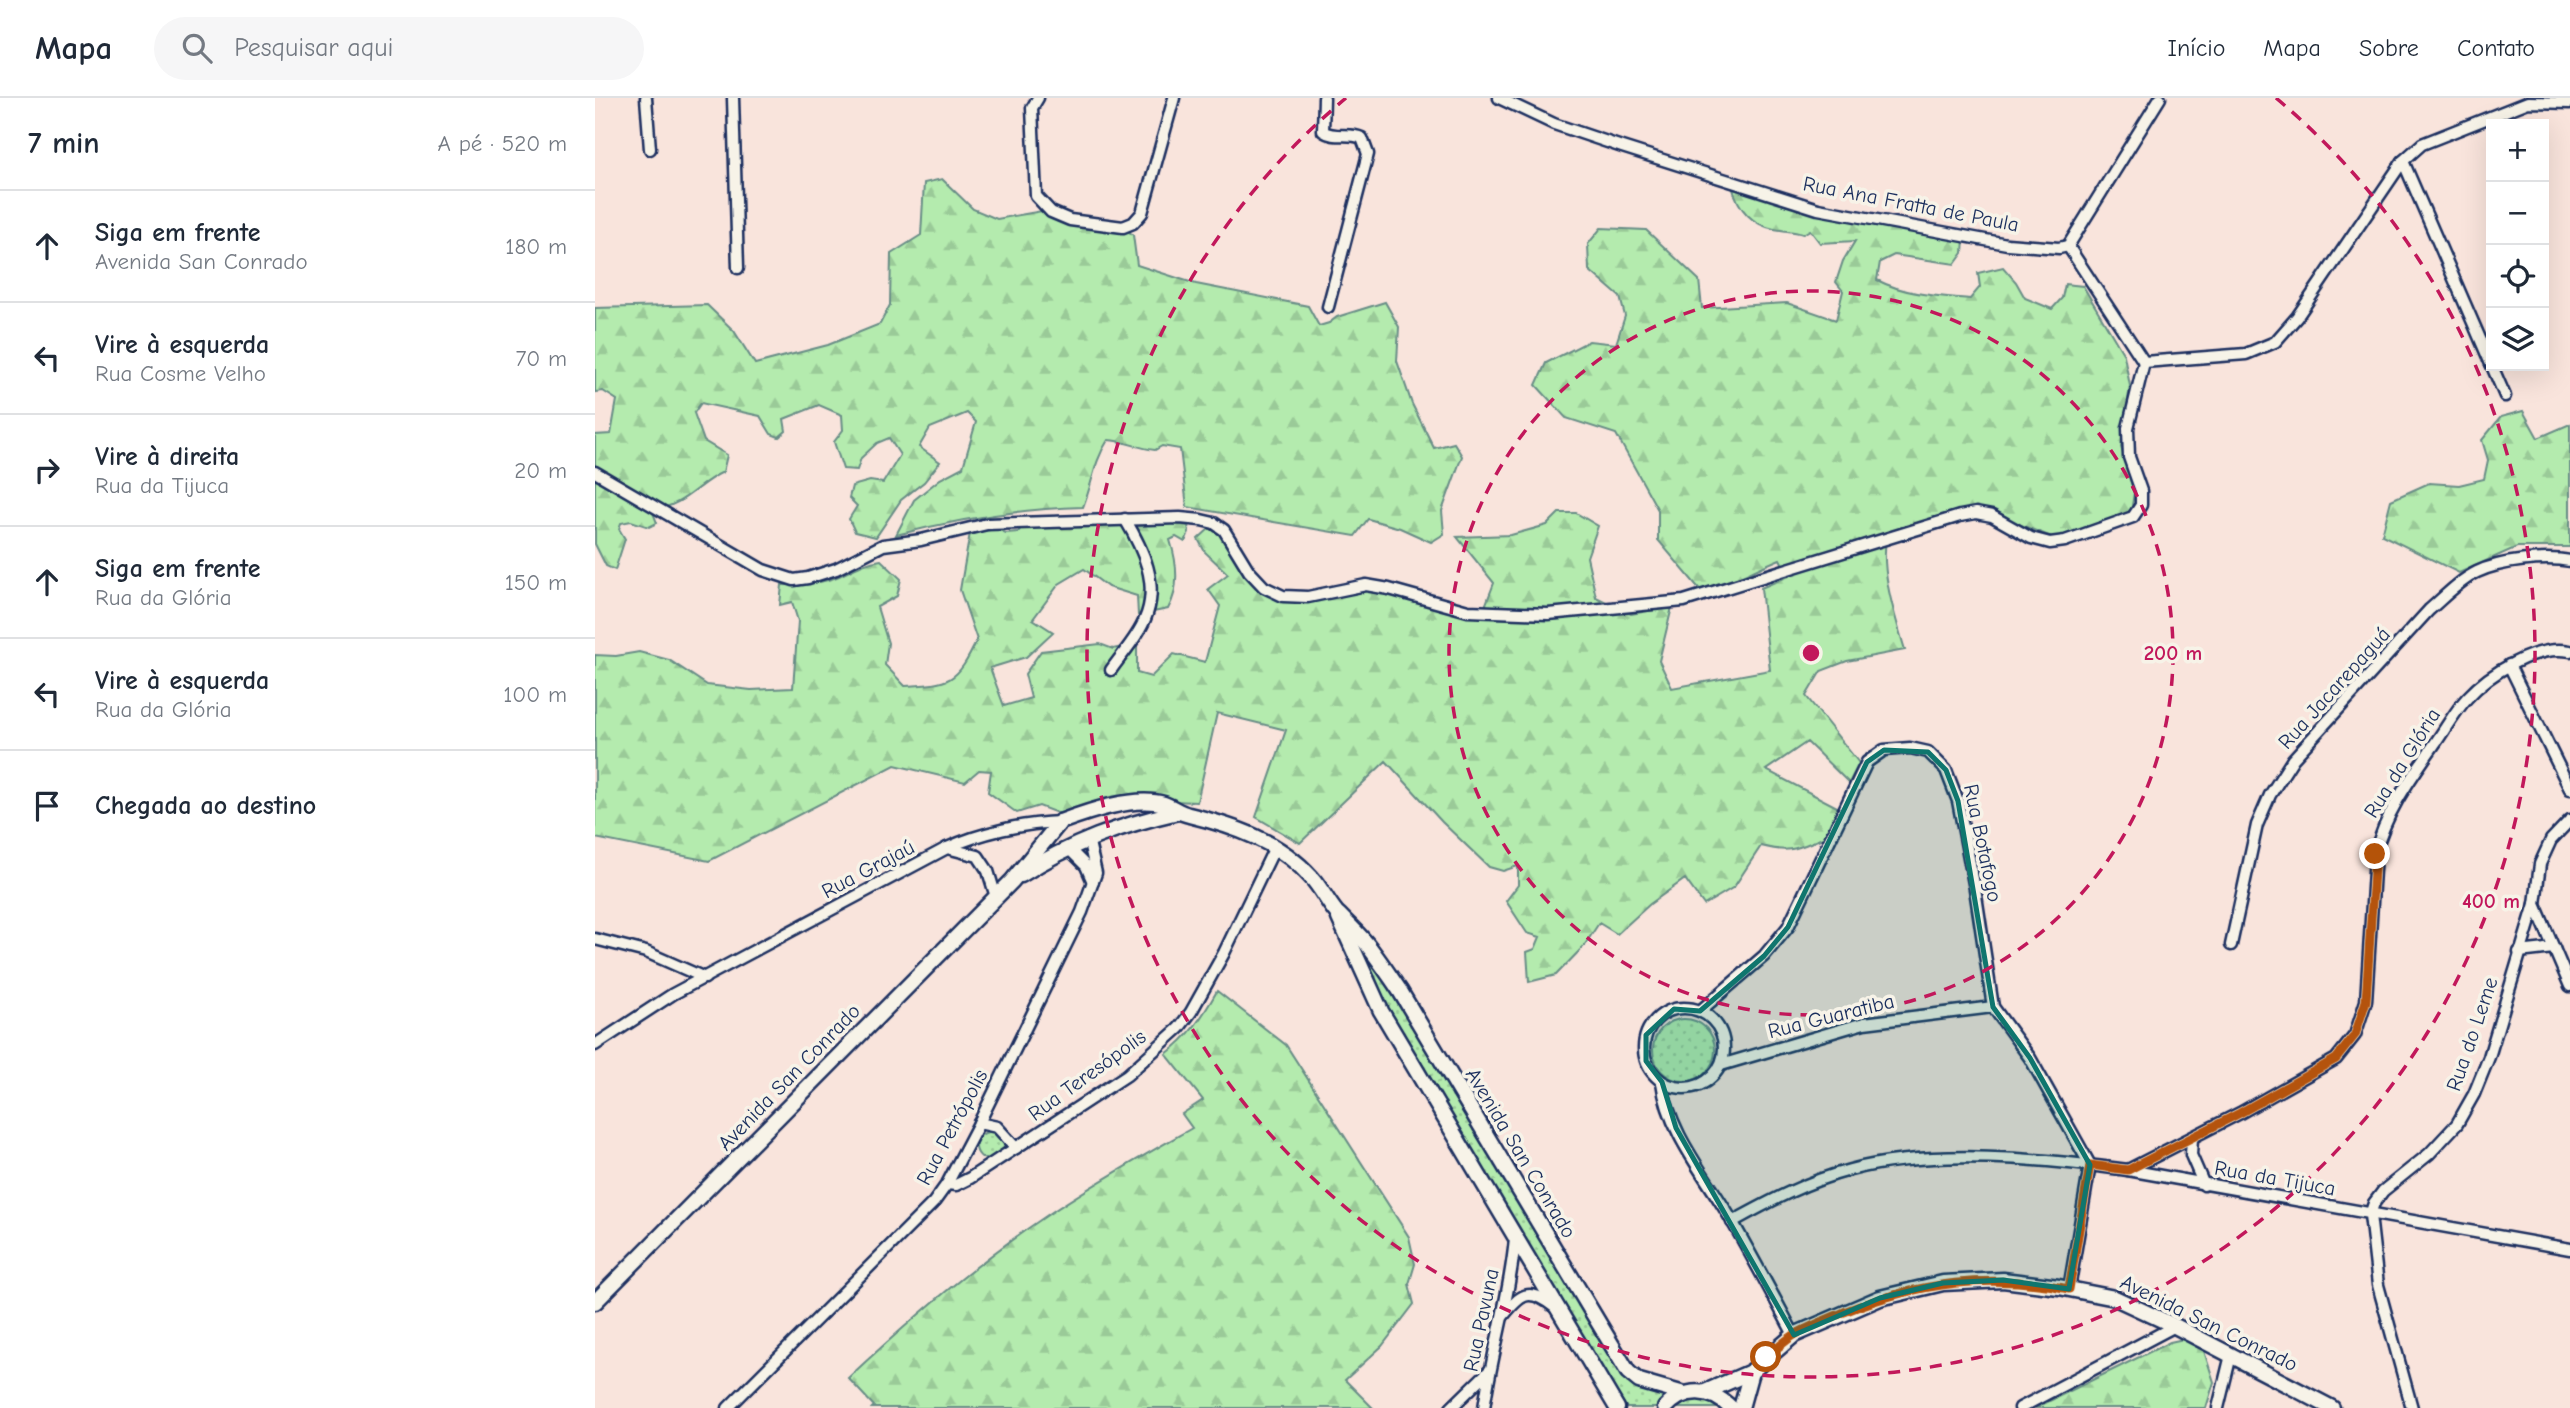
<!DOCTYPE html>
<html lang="pt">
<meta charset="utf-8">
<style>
:root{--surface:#fff;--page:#f6f6f7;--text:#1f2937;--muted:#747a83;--line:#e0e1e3}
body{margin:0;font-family:"Comic Neue",sans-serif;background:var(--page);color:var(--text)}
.controls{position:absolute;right:21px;top:21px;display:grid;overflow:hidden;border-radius:0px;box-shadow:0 7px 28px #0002}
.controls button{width:63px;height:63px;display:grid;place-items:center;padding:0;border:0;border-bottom:2px solid var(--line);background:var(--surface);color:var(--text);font:35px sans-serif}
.stop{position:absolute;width:21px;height:21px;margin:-16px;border:5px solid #b45309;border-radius:50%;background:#fff}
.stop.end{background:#b45309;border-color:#fff;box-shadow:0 2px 7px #0008}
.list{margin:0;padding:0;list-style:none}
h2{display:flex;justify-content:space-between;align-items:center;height:91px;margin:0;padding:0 28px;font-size:30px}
h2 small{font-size:23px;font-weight:400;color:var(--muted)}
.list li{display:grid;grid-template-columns:46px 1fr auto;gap:21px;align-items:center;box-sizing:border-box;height:112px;padding:0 28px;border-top:2px solid var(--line)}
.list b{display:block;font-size:26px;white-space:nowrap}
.list p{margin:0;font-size:23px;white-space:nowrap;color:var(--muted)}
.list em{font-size:23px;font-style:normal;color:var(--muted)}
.icon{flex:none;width:38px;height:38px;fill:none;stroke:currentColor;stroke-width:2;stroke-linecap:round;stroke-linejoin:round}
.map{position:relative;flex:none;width:1975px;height:1310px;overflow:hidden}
header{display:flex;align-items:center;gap:42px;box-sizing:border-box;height:98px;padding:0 35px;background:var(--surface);border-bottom:2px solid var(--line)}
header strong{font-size:33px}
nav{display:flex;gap:38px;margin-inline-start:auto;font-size:24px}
.search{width:490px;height:63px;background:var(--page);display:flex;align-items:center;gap:18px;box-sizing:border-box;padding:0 24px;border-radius:38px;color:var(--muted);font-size:26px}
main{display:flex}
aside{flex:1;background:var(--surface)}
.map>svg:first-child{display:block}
.forest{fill:url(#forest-firs);stroke:#688d86;stroke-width:2}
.park{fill:url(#park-dots);stroke:#688d86;stroke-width:2}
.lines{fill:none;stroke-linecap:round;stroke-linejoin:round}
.street-casing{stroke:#1b2f5e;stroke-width:15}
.secondary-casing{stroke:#1b2f5e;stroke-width:19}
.street{stroke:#f7f3e8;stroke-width:10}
.secondary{stroke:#f7f3e8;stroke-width:14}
.route{stroke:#b45309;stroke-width:9}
.marked{fill:#0f766e;fill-opacity:0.2;stroke:#0f766e;stroke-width:5;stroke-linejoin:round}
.ring{fill:none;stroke:#c2185b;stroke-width:3.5;stroke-dasharray:12 9}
.labels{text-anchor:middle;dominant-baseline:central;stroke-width:7;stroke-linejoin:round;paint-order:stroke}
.street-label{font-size:21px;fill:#1b2f5e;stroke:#f7f3e8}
.centre{fill:#c2185b;stroke:#f7f3e8;stroke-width:3.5}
.ring-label{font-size:21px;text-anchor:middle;font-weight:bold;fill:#c2185b;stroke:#f7f3e8;stroke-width:7;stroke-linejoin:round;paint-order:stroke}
</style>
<header>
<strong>Mapa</strong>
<div class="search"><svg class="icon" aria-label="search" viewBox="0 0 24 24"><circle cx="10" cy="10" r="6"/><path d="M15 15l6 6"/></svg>Pesquisar aqui</div>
<nav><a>Início</a><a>Mapa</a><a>Sobre</a><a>Contato</a></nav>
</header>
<main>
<aside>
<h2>7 min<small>A pé · 520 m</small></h2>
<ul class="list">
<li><svg class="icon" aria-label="ahead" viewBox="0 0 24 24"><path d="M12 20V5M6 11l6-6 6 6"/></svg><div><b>Siga em frente</b><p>Avenida San Conrado</p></div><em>180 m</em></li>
<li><svg class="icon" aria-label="left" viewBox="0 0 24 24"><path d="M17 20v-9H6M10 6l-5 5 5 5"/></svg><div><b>Vire à esquerda</b><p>Rua Cosme Velho</p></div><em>70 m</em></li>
<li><svg class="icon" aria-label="right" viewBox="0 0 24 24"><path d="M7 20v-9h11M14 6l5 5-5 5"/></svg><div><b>Vire à direita</b><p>Rua da Tijuca</p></div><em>20 m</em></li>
<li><svg class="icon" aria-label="ahead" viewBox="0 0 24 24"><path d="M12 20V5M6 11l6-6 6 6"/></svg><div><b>Siga em frente</b><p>Rua da Glória</p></div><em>150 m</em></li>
<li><svg class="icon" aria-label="left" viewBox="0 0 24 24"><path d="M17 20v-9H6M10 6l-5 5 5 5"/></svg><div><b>Vire à esquerda</b><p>Rua da Glória</p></div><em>100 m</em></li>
<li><svg class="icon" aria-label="arrive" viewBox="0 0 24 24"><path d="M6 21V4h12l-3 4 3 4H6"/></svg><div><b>Chegada ao destino</b></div></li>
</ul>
</aside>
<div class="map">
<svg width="1975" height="1310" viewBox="0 0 1975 1310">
<defs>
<pattern id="forest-firs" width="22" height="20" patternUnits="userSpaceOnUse" patternTransform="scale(1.75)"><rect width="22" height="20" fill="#b4ebae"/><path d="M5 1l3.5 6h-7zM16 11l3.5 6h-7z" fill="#9aca98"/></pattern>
<pattern id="park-dots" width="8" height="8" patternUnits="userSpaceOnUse" patternTransform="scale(1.75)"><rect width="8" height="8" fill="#b4ebae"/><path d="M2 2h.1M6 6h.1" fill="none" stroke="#9aca98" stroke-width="1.8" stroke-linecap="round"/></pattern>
</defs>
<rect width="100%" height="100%" fill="#f9e4dc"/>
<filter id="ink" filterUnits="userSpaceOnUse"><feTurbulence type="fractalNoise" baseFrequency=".0143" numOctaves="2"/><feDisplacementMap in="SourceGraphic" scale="14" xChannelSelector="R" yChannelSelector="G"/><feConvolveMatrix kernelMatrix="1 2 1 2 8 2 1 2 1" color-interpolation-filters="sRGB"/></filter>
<g filter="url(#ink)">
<!-- forest -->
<g class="forest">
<path d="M 347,81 L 378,111 L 402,121 L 447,113 L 523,125 L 538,137 L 542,167 L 601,186 L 713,208 L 724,228 L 734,225 L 742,219 L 790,204 L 804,229 L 802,263 L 817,306 L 839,350 L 859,345 L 867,358 L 847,413 L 849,436 L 836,444 L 805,430 L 773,421 L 760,438 L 592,409 L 585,351 L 567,348 L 560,352 C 543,350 530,343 513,342 C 498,365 498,385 488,409 C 424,411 362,421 301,437 L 319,402 L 345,381 L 368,369 L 381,324 L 372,315 L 335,330 L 324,349 L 345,364 L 329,384 L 306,402 L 281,439 L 260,434 L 254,421 L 262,408 L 254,400 L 257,388 L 275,383 L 288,385 L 305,357 L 294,340 L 282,345 L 266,360 L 262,372 L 248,371 L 239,344 L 248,332 L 247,317 L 224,307 L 189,321 L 191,333 L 184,339 L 176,336 L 165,318 L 106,305 L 99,315 L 109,343 L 132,357 L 128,374 C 100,387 91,408 57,412 L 62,425 L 54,429 L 36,423 L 26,425 L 24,431 L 30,441 L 20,472 L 11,468 L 0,446 L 0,337 L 16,336 L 22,302 L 8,293 L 0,294 L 0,210 L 112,207 L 139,233 L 160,266 L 233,247 L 285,226 L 295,207 L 296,156 L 326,137 L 329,85 Z"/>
<path d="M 1137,88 L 1369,142 L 1368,155 L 1360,166 L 1299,157 L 1285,164 L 1282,182 C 1311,197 1343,198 1375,201 L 1385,189 L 1383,175 L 1408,169 L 1421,184 L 1430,200 L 1457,211 L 1467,200 L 1470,186 L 1488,188 L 1529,257 L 1535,288 L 1526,349 L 1539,395 L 1536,414 L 1496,430 L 1462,441 L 1382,410 L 1292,435 C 1284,471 1300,518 1310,552 L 1252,563 L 1226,573 L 1211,598 L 1264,665 L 1254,685 L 1212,644 L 1171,672 L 1244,710 L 1230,739 C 1202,750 1196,756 1166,748 L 1139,789 L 1109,807 L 1090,781 L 1055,806 L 1022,836 L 1004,825 L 989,848 L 961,877 L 934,884 L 932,854 L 940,851 L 945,839 L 932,835 L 911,803 L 923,787 L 923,768 L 908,773 L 894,769 L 847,724 L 791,663 L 705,745 L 661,719 L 691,632 L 622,615 L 602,704 L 550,702 L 475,720 L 444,708 L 422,715 L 393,694 L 396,673 L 384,672 L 370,684 L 300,667 L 114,763 L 0,740 L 0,557 L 21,558 L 44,554 L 74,562 L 112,587 L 156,592 L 198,590 L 203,523 L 197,504 L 185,507 L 187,487 C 205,487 226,486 244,478 C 260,471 267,465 286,462 L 306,481 L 302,498 L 282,509 L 293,545 L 290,567 L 310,588 C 355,586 362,585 382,542 L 365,492 L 375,435 L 402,431 L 411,435 L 423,434 L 429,427 L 571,424 L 593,428 L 594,434 L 590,444 L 581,439 L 575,442 C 582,464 585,490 573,511 L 543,517 L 542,498 L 513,489 L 489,471 L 464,486 L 438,521 L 458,534 L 431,559 L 395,570 L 409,608 L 436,600 L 430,576 L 446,553 L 505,546 L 518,551 L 542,546 L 542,575 L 556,579 L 579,556 L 610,564 L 625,508 L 613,491 L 633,476 L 610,454 L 603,441 L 615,430 L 625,436 L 649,473 L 667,494 L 701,504 L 775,491 L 889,511 L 899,485 L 862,439 L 916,437 L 952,427 L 964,415 L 981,415 L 1003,428 L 992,459 L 1001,499 L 1036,516 L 1077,509 L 1064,563 L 1077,590 L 1175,572 L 1166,490 L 1194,478 L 1185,461 C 1158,472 1135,485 1107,494 L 1063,442 L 1063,412 L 1021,336 L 971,320 L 941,287 L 951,265 L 994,243 L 1021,246 L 1030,218 L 1025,199 L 994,172 L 993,146 L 1006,130 L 1051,132 L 1104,182 L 1107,210 L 1192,205 L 1241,222 L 1248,193 L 1241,184 L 1248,163 L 1260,143 L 1225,145 L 1215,132 L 1208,136 C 1198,133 1189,133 1179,131 C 1155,126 1143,110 1137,88 Z"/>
<polygon points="1928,313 1943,340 1975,326 1975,449 1922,449 1864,475 1787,437 1796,402 1834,385 1864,387 1889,381 1893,362 1887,342 1906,319"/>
<path d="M 622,893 L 691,947 L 814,1139 L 820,1166 L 814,1186 L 819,1206 L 787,1248 L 750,1282 L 778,1310 L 277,1310 L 279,1308 L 253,1280 C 315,1222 381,1165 451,1118 C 498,1086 548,1058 597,1030 L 587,1016 L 608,1002 L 571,956 C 595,938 608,918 622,893 Z"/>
<polygon points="1593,1240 1607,1247 1619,1284 1611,1310 1440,1310 1575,1244"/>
</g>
<!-- park -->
<g class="park">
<path d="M 759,842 L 769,847 L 1018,1264 C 1034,1287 1052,1296 1080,1295 L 1064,1310 L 1032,1310 L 1019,1291 L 793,911 Z"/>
<circle cx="1089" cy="952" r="31"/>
<circle cx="395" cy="1048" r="14"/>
<polygon points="1102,1301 1113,1303 1124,1310 1078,1310 1091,1302"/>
</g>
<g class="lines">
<!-- street casing -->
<g class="street-casing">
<g id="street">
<polyline points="51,0 55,51"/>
<polyline points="138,0 143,170"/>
<polyline points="443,0 437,10 441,98 456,114 475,122 528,129 538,125 547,115 579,0"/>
<path d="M 729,0 L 728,33 C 739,41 754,34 767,40 L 773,56 L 733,209"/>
<polyline points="904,0 959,26 1027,49 1223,111 1412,146 1464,150 1473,148"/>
<polyline points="1808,63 1896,266"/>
<polyline points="1473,148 1565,0"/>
<polyline points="1473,148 1549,264"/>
<polyline points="1549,264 1651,256 1680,244 1702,219 1808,63 1827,46 1933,4 1975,5"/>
<polyline points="1897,268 1910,298"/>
<polyline points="0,374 168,472 199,482 213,480 241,471 288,447 326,442 392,426 585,420 606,422 619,425 629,432 654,473 669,489 688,498 713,499 771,487 794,491 873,513 953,516 1089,503 1365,418 1381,415 1397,418 1436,440 1455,445 1470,443 1538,419 1546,407 1546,393 1534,359 1533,330 1549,264"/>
<polyline points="1914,567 1975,691"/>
<path d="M 516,572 C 527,556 543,539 550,521 C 565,486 548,451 530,421"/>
<polyline points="1975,722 1956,742 1945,766 1940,806 1975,888"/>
<polyline points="352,750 383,758 393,773 401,799"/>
<polyline points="474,751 491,768 498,784"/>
<polyline points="0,841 51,854 110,880"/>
<path d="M 1636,847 L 1662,727 L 1675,697 L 1698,661 L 1834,512 C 1849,499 1864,483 1882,474 C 1905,463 1950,458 1975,463"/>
<polyline points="1924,854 1959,850"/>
<circle cx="1089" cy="950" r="40"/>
<polyline points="1105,913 1169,858 1193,829 1272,664 1289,652 1315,650 1333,654 1351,672 1363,703 1380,791 1398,909 1435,960 1495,1067 1474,1191"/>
<path d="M 0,947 L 78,896 L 352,750 C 385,735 428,725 465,724"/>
<polyline points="1126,967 1269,925 1398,909"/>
<path d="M 1067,984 C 1073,1035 1112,1079 1137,1123 C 1158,1160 1179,1199 1199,1237"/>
<polyline points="384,1025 402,1029 421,1050"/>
<polyline points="1597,1040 1596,1057 1609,1087"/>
<path d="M 1533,1072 L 1645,1015 L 1741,961 L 1760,937 L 1771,903 L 1780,756 C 1791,713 1816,680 1841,644 C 1851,630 1860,613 1872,600 C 1894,576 1941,546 1975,553"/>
<polyline points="352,1086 361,1087 375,1080 532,977 584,930 596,914 629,855 680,749"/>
<path d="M 1137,1124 C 1175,1103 1213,1083 1255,1072 C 1337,1050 1449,1061 1533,1072 L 1975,1151"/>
<path d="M 908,1218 C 926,1196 933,1189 958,1208"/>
<polyline points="133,1310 339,1104 352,1086 384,1025 487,814 501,775 493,740"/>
<polyline points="856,1310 894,1273"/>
<path d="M 889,1310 C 897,1253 915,1198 920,1141"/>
<polyline points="1425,1310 1580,1228"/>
<polyline points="1623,1310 1636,1257"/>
<polyline points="1817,1310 1783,1187 1775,1117 1779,1105 1788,1093 1834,1056 1862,1026 1879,996 1894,959 1940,806"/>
</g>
</g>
<!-- secondary casing -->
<g class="secondary-casing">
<g id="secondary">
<path d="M 465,724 C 492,714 540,697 569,706 C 578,709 584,715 594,717 C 639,728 684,743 716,779 C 726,790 732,803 741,814 C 751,824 762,834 771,845 C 783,860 794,877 805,893 L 1033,1274 L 1044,1283 L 1089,1296"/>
<path d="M 426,777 C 476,745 526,727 583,714"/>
<polyline points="744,820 786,913 1022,1310"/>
<polyline points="0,1204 417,783 465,724"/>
<polyline points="1110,1294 1156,1274 1199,1237 1285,1200 1348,1185 1408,1182 1464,1189 1520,1200 1580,1228 1737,1310"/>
<path d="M 1070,1310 C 1090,1288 1116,1290 1136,1310"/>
<polyline points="1146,1310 1156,1274"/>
</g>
</g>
<!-- street -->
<use href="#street" class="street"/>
<!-- secondary -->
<use href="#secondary" class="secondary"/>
</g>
</g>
<g class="lines" filter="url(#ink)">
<!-- route -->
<path class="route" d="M 1171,1259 C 1181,1252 1190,1242 1201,1236 C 1216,1228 1233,1221 1249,1214 C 1324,1184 1395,1175 1474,1191 L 1495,1067 L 1533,1072 L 1645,1015 L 1741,961 L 1760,937 L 1771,903 L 1780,756"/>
</g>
<!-- marked area -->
<path class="marked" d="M 1289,652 L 1333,654 L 1351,672 L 1363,703 L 1398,909 L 1435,960 L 1495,1067 L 1474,1191 L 1408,1182 L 1348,1185 L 1285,1200 L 1199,1237 L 1081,1030 L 1067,984 L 1051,963 L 1051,937 L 1079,911 L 1105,913 L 1169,858 L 1193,829 L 1272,664 Z"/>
<!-- distance rings -->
<g class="ring">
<circle cx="1216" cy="555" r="362"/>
<path d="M1681 0A724 724 0 1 1 751 0"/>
</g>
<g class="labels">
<!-- street labels -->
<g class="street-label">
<text transform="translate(1316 106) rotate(11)">Rua Ana Fratta de Paula</text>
<text transform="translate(1739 590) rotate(-48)">Rua Jacarepaguá</text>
<text transform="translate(1807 665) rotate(-58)">Rua da Glória</text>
<text transform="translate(1388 745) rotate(78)">Rua Botafogo</text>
<text transform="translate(273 771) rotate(-28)">Rua Grajaú</text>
<text transform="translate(1236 918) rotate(-14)">Rua Guaratiba</text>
<text transform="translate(1877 936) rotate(-71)">Rua do Leme</text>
<text transform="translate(492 977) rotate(-36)">Rua Teresópolis</text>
<text transform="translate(194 979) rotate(-46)">Avenida San Conrado</text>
<text transform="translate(357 1029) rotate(-62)">Rua Petrópolis</text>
<text transform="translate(926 1055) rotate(59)">Avenida San Conrado</text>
<text transform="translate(1680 1080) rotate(10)">Rua da Tijuca</text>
<text transform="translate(886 1222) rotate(-78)">Rua Pavuna</text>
<text transform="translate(1614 1225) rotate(26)">Avenida San Conrado</text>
</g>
</g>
<circle cx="1216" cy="555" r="10" class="centre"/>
<g class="ring-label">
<text x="1578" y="562">200 m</text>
<text x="1896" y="810">400 m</text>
</g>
</svg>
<div class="controls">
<button>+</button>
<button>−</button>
<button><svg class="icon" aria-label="locate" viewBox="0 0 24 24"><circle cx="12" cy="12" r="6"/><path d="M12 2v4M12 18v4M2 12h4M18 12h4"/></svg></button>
<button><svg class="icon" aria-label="layers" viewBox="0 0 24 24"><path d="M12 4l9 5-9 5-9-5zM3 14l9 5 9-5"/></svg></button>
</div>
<div class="stop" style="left:1171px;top:1259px"></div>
<div class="stop end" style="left:1780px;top:756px"></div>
</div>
</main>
